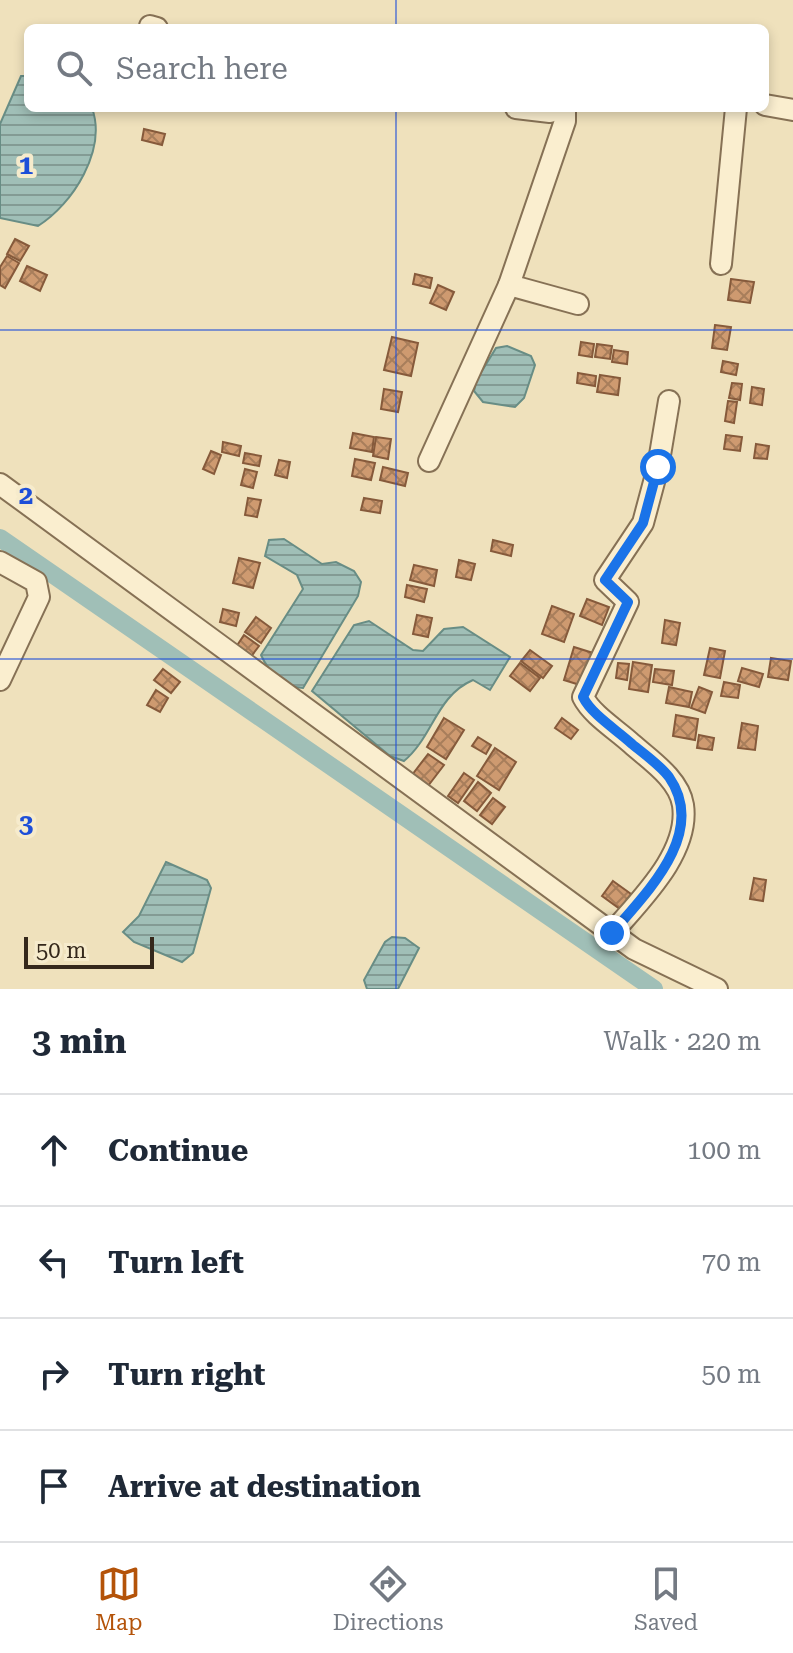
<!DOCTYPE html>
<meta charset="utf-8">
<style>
:root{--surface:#fff;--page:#f6f6f7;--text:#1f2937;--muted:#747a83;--line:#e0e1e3;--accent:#b45309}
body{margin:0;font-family:"Roboto Serif",serif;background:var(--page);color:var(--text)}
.scale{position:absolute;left:24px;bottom:20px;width:130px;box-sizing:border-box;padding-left:8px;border:4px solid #35281b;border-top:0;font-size:22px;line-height:28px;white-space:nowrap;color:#35281b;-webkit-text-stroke:6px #f6ebcc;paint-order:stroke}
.stop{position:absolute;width:24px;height:24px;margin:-18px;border:6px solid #1a73e8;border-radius:50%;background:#fff}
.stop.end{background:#1a73e8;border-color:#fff;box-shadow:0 2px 8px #0008}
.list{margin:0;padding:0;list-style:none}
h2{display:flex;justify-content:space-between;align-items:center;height:104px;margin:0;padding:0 32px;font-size:34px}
h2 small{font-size:26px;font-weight:400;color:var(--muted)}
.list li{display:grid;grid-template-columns:52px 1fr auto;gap:24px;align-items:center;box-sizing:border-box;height:112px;padding:0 32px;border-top:2px solid var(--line)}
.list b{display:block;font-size:30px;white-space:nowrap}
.list em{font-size:26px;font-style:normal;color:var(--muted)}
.icon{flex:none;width:44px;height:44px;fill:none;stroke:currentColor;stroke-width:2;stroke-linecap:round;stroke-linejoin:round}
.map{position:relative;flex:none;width:793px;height:989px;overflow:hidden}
.search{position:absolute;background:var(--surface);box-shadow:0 4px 12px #0003;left:24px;right:24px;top:24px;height:88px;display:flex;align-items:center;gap:20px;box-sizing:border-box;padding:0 28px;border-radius:12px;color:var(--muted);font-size:30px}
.sheet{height:552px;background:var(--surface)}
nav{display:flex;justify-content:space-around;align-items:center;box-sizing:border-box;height:112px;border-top:2px solid var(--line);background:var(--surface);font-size:22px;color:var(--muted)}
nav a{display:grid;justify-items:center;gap:4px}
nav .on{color:var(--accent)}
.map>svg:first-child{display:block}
.water{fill:url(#water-rules);stroke:#688d85;stroke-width:2}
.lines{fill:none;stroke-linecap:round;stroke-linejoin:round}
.canal{stroke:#a0bfb7;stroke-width:18}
.building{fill:url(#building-cross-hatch);stroke:#865a3b;stroke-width:2}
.street-casing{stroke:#867155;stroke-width:24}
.street{stroke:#faeecf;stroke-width:20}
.route{stroke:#1a73e8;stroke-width:10}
.grid{fill:none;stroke:#1d4ed8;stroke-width:2;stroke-opacity:0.55}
.grid-label{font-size:26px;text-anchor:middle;font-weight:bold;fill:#1d4ed8;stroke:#f6ebcc;stroke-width:8;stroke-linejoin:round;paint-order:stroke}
</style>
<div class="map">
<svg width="793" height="989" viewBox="0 0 793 989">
<defs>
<pattern id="water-rules" width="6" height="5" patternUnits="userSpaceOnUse" patternTransform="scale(2)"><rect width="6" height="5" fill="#a0bfb7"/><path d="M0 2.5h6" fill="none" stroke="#839b94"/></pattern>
<pattern id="building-cross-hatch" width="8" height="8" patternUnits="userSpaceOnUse" patternTransform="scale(2)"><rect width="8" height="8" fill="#ce9a70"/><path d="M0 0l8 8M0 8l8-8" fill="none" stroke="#a87e5b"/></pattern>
</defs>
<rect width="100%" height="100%" fill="#efe1bc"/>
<!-- water -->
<g class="water">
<path d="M 21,76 L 28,76 L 28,108 L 92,108 C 107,150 73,204 38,226 L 0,218 L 0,124 Z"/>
<polygon points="507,346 531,356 535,365 524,398 515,407 483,402 474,391 477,379 496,348"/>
<path d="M 284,539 L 322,564 L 336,562 L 354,571 L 361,582 L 358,596 L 303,688 C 285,688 268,671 261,655 L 303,589 L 297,575 L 265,556 L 269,540 Z"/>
<path d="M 369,621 L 413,650 L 423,651 L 444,629 L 463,627 L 510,657 L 490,690 L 473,680 C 436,696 433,737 404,761 L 390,756 L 312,691 L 354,625 Z"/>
<polygon points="166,862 207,880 211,888 193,953 182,962 134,942 123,932 139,916"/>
<polygon points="392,937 405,938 419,948 398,989 367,989 364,980 385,942"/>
</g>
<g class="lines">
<!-- canal -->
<polyline class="canal" points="0,538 654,989"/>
</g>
<!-- building -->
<g class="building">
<polygon points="144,129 165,134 162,145 142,140"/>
<polygon points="15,239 29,246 20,261 7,254"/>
<polygon points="7,256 19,263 5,288 0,285 0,267"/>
<polygon points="27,266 47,275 40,291 20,281"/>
<polygon points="415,274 432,278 430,288 413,284"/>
<polygon points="731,279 754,282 750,303 728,300"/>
<polygon points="438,285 454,292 446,310 430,303"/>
<polygon points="715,325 731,327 727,350 712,348"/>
<polygon points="392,337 418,343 411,376 384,370"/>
<polygon points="581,342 594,344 592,357 579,355"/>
<polygon points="597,344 612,346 610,359 595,357"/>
<polygon points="614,350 628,352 627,364 612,362"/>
<polygon points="723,361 738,364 736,375 721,372"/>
<polygon points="578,373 596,376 595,386 577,383"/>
<polygon points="600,375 620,378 618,395 597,392"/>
<polygon points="732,383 742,384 740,400 729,398"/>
<polygon points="752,387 764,389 762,405 750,403"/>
<polygon points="384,389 402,392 398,412 381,409"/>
<polygon points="728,401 737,402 734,423 725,421"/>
<polygon points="353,433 374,437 372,452 350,448"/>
<polygon points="726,435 742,437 740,451 724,449"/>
<polygon points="376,437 391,439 388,459 373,456"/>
<polygon points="223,442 241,446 239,456 222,452"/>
<polygon points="756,444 769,446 767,459 754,458"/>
<polygon points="211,451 221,455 214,474 203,469"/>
<polygon points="245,453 261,456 259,466 243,463"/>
<polygon points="355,459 375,463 371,480 352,476"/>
<polygon points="279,460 290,462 287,478 275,475"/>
<polygon points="383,467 408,473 405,486 380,480"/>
<polygon points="245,469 257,472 253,488 241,485"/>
<polygon points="248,498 261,500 257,517 245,515"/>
<polygon points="364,498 382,501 380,513 361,510"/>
<polygon points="493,540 513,545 511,556 491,551"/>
<polygon points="239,558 260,563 253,588 233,583"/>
<polygon points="459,560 475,564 471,580 456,577"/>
<polygon points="414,565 437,570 434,586 410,580"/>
<polygon points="407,585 427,589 424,602 405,597"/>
<polygon points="587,599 609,607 602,625 580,616"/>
<polygon points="552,606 574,614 564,642 542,634"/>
<polygon points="223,609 239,613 236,626 220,622"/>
<polygon points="417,615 432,618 428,637 413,634"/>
<polygon points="256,617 271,628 261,643 245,632"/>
<polygon points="665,620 680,623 676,645 662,643"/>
<polygon points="244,635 259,646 250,658 236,647"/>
<polygon points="574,647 593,653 583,686 564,680"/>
<polygon points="710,648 725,651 720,678 704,675"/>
<polygon points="530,650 552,666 543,678 521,661"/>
<polygon points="771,658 791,661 788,680 768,677"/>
<polygon points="633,662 652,665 648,692 629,689"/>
<polygon points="520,663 540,678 530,691 510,676"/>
<polygon points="618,663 629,664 627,680 616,678"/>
<polygon points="742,668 763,674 759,687 738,681"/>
<polygon points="163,669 180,682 171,693 154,680"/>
<polygon points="655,669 674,671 672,685 653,682"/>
<polygon points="724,682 740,685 738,698 721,696"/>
<polygon points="669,687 692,692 689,707 666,703"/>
<polygon points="699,687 712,692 705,713 691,708"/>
<polygon points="156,690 168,698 160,712 147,705"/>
<polygon points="676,715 698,719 695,740 673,736"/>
<polygon points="444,718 464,730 446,759 427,747"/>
<polygon points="562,718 578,730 571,739 555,728"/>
<polygon points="742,723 758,726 755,750 738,748"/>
<polygon points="699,735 714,738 712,750 697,748"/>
<polygon points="478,737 491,745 486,754 472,746"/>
<polygon points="495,748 516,762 499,790 477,776"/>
<polygon points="428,754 444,765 428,786 412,775"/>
<polygon points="464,773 474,780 458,803 448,796"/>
<polygon points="478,782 491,793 477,811 464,801"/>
<polygon points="493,798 505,807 492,824 480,815"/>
<polygon points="754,878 766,880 763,901 750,899"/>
<polygon points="613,881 631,894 620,909 602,896"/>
</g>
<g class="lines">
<!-- street casing -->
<g class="street-casing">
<g id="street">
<polyline points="150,26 157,28"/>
<polyline points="765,105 793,110"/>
<polyline points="516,108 550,112 560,108"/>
<polyline points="565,108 565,121 509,285 578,304"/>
<polyline points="721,264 736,108"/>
<polyline points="429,461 509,285"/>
<polyline points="0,484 634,949 717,989"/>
<polyline points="0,562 36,582 39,597 0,680"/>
<path d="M 612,933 C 640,900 690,853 683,805 C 679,779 650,760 632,744 C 617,730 592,715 583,697 L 628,602 L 605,580 L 643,523 L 658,467 L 669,401"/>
</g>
</g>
<!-- street -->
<use href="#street" class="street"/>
</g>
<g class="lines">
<!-- route -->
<path class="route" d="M 612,933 C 647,892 708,833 669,777 C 660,765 644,754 632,744 C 617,730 592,715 583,697 L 628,602 L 605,580 L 643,523 L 658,467"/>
</g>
<!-- grid -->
<path class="grid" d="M 396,0 L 396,28M 396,108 L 396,989M 0,330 L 793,330M 0,659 L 793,659"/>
<g class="grid-label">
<text x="26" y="174">1</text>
<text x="26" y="504">2</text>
<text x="26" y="833">3</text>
</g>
</svg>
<div class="scale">50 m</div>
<div class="stop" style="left:658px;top:467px"></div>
<div class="stop end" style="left:612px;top:933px"></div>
<div class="search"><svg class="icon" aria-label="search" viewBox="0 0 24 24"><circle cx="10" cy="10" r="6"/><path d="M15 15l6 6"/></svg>Search here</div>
</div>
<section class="sheet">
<h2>3 min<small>Walk · 220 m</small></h2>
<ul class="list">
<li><svg class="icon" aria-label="ahead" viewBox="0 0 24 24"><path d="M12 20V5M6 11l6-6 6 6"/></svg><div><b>Continue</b></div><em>100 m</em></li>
<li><svg class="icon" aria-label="left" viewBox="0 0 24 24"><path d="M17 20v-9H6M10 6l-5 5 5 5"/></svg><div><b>Turn left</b></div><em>70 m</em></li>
<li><svg class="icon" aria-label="right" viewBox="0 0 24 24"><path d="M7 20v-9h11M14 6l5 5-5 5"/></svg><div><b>Turn right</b></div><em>50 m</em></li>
<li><svg class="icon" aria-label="arrive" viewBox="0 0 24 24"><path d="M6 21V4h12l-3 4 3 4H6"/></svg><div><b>Arrive at destination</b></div></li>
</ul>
</section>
<nav>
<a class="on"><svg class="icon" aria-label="map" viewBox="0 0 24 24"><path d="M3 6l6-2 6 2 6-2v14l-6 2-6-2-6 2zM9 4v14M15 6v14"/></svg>Map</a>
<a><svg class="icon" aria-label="directions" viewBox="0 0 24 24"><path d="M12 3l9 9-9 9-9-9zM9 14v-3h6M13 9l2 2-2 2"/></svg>Directions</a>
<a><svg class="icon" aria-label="saved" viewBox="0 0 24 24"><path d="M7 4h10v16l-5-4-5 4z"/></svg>Saved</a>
</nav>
